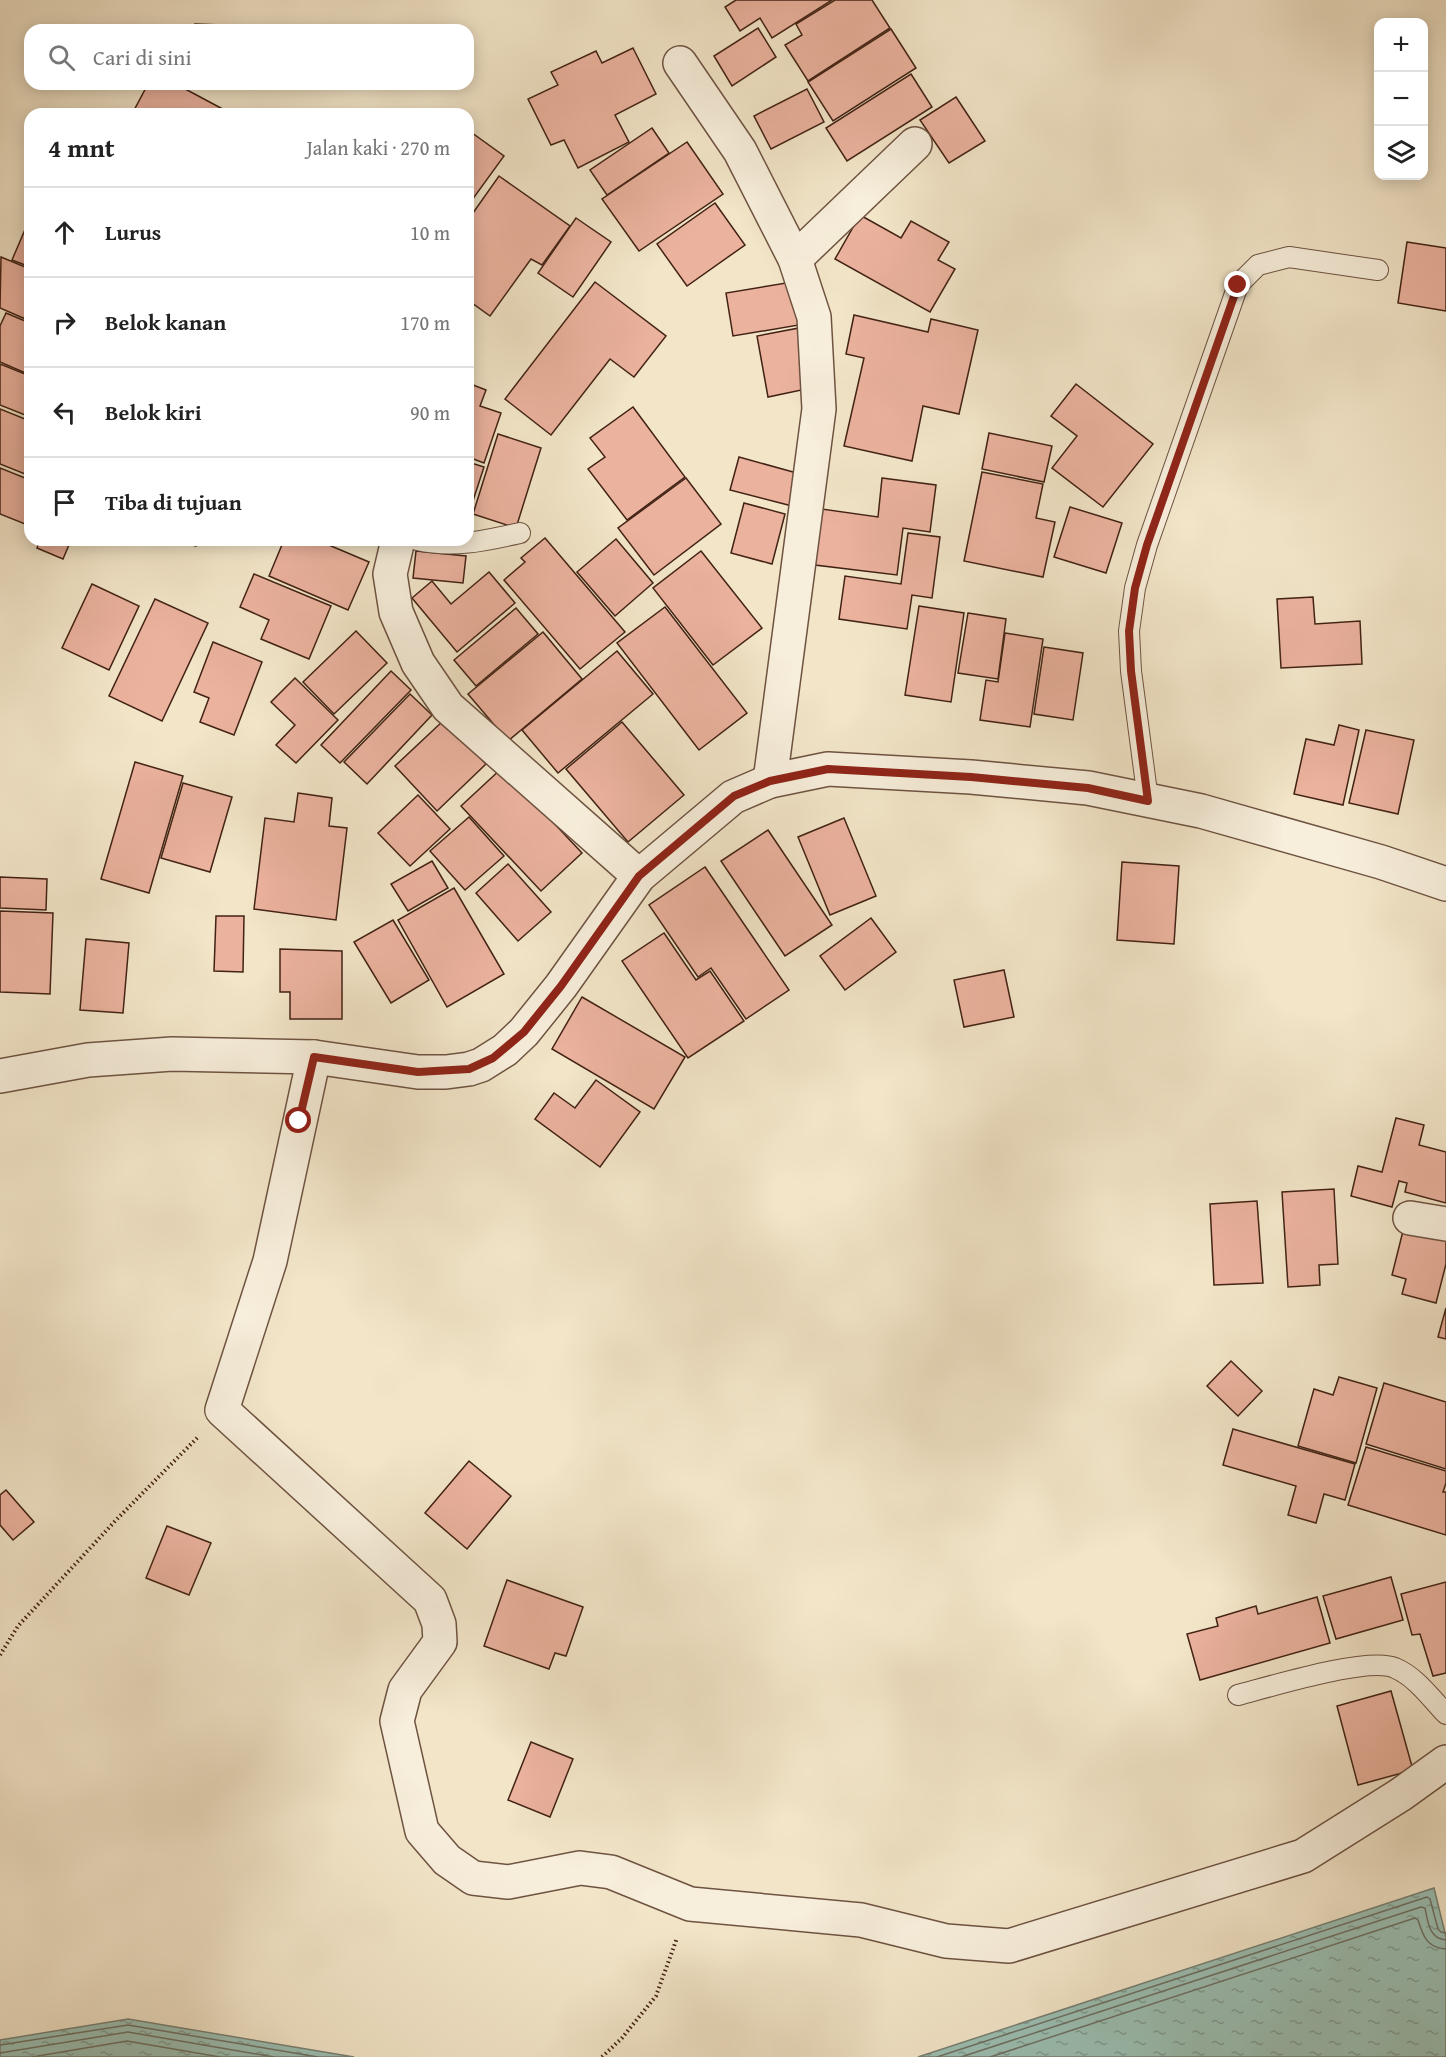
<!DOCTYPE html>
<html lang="id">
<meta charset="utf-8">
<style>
:root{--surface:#fff;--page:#f2f2f2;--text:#222;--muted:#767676;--line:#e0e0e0}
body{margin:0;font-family:"Gentium Book Plus",serif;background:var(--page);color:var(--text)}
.controls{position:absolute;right:18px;top:18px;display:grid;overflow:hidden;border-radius:12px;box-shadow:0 3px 15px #0003}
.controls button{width:54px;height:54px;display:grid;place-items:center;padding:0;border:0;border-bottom:2px solid var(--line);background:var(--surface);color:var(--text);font:30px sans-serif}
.stop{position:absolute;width:18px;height:18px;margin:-14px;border:4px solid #8f2418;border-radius:50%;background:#fff}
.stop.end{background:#8f2418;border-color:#fff;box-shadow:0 2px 6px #0008}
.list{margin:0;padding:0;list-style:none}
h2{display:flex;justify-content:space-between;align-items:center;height:78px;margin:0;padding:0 24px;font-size:26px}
h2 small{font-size:20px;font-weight:400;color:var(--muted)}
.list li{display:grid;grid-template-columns:39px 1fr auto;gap:18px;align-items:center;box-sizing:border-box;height:90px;padding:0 24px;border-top:2px solid var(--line)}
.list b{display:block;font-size:22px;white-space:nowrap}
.list em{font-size:20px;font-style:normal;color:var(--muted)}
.icon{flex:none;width:33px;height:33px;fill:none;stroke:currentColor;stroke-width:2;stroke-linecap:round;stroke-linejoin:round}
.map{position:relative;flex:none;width:1446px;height:2057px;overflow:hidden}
.search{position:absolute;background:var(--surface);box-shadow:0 3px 15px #0003;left:24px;top:24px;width:450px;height:66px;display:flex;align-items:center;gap:15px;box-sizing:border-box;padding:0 21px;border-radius:18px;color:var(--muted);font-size:22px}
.panel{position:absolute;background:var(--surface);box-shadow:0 3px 15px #0003;left:24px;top:108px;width:450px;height:438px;border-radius:18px}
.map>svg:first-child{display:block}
.water{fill:url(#water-ripples);stroke:#778073;stroke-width:1.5}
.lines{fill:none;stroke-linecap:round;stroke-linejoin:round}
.shore{stroke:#6e7064;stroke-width:1.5}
.building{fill:#ebb29e;stroke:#422214;stroke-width:1.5}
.service-casing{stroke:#6e5341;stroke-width:22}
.minor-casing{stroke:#6e5341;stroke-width:36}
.path{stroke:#422214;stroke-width:4;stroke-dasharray:1.5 3;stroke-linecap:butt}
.service{stroke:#f7eedb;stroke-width:20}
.minor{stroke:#f7eedb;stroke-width:33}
.route{stroke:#8f2418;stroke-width:8}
</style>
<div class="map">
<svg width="1446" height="2057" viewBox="0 0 1446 2057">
<defs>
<pattern id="water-ripples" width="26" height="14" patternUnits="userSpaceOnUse" patternTransform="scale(1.5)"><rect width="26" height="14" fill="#9bbfb3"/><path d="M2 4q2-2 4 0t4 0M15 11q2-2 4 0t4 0" fill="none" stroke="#809b90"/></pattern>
</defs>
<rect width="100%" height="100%" fill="#f2e5c8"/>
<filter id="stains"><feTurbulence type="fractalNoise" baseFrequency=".00333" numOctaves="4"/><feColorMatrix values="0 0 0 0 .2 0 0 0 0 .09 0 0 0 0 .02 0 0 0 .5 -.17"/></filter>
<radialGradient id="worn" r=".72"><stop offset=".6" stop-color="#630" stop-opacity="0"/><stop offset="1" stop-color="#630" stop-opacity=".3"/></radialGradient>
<!-- water -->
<g class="water">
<polygon points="1434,1888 1446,1937 1446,2057 918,2057"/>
<polygon points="128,2019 354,2057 0,2057 0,2040"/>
</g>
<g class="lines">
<!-- shore -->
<g class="shore">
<polyline points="0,2045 128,2025 318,2057"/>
<polyline points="0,2053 128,2032 274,2057"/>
<polyline points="32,2057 127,2041 220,2057"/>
<polyline points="937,2057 1427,1897 1430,1899 1438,1929 1441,1932 1446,1933"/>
<path d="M 961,2057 L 1421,1907 L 1425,1908 C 1428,1922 1429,1939 1446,1940"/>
<path d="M 990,2057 L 1415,1918 L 1418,1920 C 1423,1936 1427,1948 1446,1949"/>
</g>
</g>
<!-- building -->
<g class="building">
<polygon points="736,0 832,0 772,38 760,18 740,31 725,7"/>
<polygon points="835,0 872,0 890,28 808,81 785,45 802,35 796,24"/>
<polygon points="195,24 222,25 222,30 195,30"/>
<polygon points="758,28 776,57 732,86 714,56"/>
<polygon points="891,29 916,68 833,121 808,82"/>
<polygon points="633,48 656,94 615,115 629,142 578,168 564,140 551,145 528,99 558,85 551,72 596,51 602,63"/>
<polygon points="911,74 932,107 847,161 826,128"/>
<polygon points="148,84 176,84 232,114 132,114"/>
<polygon points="807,89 824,122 771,149 754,116"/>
<polygon points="956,97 985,141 949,163 920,120"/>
<polygon points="652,128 669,153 607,195 590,170"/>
<polygon points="468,130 504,156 472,200 468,197"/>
<polygon points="687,142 723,194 639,251 602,199"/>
<polygon points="499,176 570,226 542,265 531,259 490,316 468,300 468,220"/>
<polygon points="715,203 745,245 687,286 657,244"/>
<polygon points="860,215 901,238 911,221 949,242 938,260 955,269 930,312 835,259"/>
<polygon points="30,218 30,267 12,260"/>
<polygon points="576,218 611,242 573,297 538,273"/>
<polygon points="1407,242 1446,248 1446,311 1398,303"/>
<polygon points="1,257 30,269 30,321 0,308"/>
<polygon points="595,282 666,336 634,377 610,359 551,435 505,399"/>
<polygon points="792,282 799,325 733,336 726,293"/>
<polygon points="6,313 30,323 30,375 0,362 0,326"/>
<polygon points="854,315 928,332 931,319 978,330 959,414 923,406 912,461 844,446 864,358 846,354"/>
<polygon points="799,328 811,388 768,397 757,336"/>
<polygon points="0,364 30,376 30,417 0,405"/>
<polygon points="468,383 486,390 480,406 501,413 484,463 468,457"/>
<polygon points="1076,384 1153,444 1103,507 1052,468 1077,436 1051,416"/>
<polygon points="633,407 685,477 627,520 588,469 605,457 590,438"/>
<polygon points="0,409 30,421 30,476 0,464"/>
<polygon points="989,433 1052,446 1044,482 982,469"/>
<polygon points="498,434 541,448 516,528 473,514"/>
<polygon points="739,457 804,475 796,507 730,490"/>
<polygon points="468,462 484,467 468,516"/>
<polygon points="0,468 30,480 30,526 0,514"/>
<polygon points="982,472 1043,484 1036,518 1055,522 1043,577 964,561"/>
<polygon points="686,478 721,524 654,575 618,528"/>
<polygon points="882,478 936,485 930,532 903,528 897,575 815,565 822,509 878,517"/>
<polygon points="744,503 785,514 772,564 731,553"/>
<polygon points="1070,507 1122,523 1106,573 1054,557"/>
<polygon points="908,533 940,537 932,598 912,595 907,629 839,619 845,576 901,584"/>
<polygon points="545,538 625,632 580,669 504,580 525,562 521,558"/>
<polygon points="616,539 653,583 615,616 577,572"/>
<polygon points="40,540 71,540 63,559 37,548"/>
<polygon points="173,540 197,540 196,546"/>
<polygon points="284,540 317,540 369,562 348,610 269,576"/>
<polygon points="416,551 466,556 463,583 413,578"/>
<polygon points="701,551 762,628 713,665 653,588"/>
<polygon points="489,572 515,603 457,652 412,598 432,581 451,604"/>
<polygon points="254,574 331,606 309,659 261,639 269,620 240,607"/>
<polygon points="92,584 139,606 109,670 62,648"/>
<polygon points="1313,597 1315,624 1360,621 1362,664 1281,668 1277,599"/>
<polygon points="155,599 208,623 162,721 109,696"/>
<polygon points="919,606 964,613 951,702 905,695"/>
<polygon points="665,607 747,713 699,750 617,643"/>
<polygon points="516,608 538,634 476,686 454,660"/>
<polygon points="968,613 1006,619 998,679 958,673"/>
<polygon points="356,631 387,663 334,714 303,682"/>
<polygon points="543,632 582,679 508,741 468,694"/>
<polygon points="1005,633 1043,639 1030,727 980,720 986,680 998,682"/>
<polygon points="213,642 262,662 234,735 200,722 209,698 194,692"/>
<polygon points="1044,647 1083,653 1073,720 1034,714"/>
<polygon points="617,651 653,694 558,773 522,730"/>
<polygon points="391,671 411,690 340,763 321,745"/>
<polygon points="295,678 338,720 296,763 276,745 295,725 271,702"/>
<polygon points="410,694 432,715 367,784 344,762"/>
<polygon points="444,720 486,764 437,811 395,766"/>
<polygon points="622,722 684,795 628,842 566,769"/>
<polygon points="1339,725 1359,730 1343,805 1294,794 1306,739 1334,745"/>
<polygon points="1366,730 1414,740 1398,814 1349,803"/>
<polygon points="135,762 183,776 149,893 101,879"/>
<polygon points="502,768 582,853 541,891 461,806"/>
<polygon points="183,783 232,797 210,872 161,858"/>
<polygon points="298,793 332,798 329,826 347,828 336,920 254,909 265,818 294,822"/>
<polygon points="418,795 450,829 410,866 378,833"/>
<polygon points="469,817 504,856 465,890 430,851"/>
<polygon points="844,818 876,896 830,915 798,837"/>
<polygon points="768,830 832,925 785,956 721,861"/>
<polygon points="432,861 448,888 408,911 391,884"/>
<polygon points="1122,862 1179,866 1174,944 1117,940"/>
<polygon points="508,864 551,912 518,941 476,893"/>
<polygon points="705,867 789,990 746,1019 711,968 698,977 649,905"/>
<polygon points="0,877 47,879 46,910 0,908"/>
<polygon points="454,888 504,974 447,1007 398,920"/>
<polygon points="0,911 53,913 50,994 0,992"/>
<polygon points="216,916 244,916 243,972 214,971"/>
<polygon points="871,918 896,952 845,990 820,956"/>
<polygon points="393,920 429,980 391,1003 354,942"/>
<polygon points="664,933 696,980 710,971 744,1021 688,1058 622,961"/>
<polygon points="86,939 129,943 123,1013 80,1010"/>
<polygon points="280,949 342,951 342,1019 290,1019 290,992 280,992"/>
<polygon points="1004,970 1014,1017 964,1027 954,980"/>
<polygon points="582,997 685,1057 654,1109 552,1049"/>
<polygon points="596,1080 640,1112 600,1167 535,1119 554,1093 575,1108"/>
<polygon points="1396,1118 1424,1125 1419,1145 1446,1152 1446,1203 1405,1192 1407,1183 1399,1181 1392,1207 1351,1196 1358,1166 1382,1172"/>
<polygon points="1334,1189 1338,1264 1319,1265 1320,1285 1288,1287 1282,1192"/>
<polygon points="1257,1201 1263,1283 1214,1285 1210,1204"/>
<polygon points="1405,1223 1446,1233 1446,1264 1436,1303 1402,1294 1406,1279 1392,1275"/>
<polygon points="1446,1308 1446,1339 1438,1337"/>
<polygon points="1231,1361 1262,1391 1238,1416 1207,1386"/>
<polygon points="1339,1377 1377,1388 1356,1463 1298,1446 1314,1389 1333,1395"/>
<polygon points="1384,1383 1446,1402 1446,1469 1366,1444"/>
<polygon points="1233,1429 1355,1464 1345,1500 1324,1494 1316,1523 1288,1515 1296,1486 1223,1465"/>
<polygon points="1366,1447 1446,1471 1446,1483 1443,1492 1446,1492 1446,1535 1348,1505"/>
<polygon points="469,1461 511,1496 467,1549 425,1513"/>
<polygon points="6,1490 34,1522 13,1540 0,1525 0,1495"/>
<polygon points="167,1526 211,1543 189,1595 146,1578"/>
<polygon points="1391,1577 1403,1620 1336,1639 1323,1596"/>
<polygon points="507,1580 583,1607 566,1656 555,1653 549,1669 484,1646"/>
<polygon points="1446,1582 1446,1673 1433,1676 1420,1634 1412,1635 1401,1594"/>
<polygon points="1317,1597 1330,1643 1200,1680 1187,1634 1218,1626 1216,1618 1256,1606 1258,1614"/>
<polygon points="1391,1691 1413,1770 1358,1785 1337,1706"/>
<polygon points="531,1742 573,1759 550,1817 508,1800"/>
</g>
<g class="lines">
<!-- service casing -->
<g class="service-casing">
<g id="service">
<path d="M 417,540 C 454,548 484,541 520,533"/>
<polyline points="1148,800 1131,671 1129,631 1135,588 1147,545 1238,285 1258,265 1289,257 1378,270"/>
<path d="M 1238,1695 C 1269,1687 1369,1656 1395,1668 C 1416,1677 1430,1697 1446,1714"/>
</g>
</g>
<!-- minor casing -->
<g class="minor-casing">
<g id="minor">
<polyline points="680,63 740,151 795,259 814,317 819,409 770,781"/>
<polyline points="795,259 915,144"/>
<polyline points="398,540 390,574 396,612 418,663 448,707 639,876"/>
<polyline points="314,1057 270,1261 222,1410 430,1600 439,1624 440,1642 405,1690 397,1721 422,1831 447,1860 473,1878 508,1882 580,1868 611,1872 690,1904 861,1920 946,1941 1009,1946 1303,1856 1400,1795 1446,1762"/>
<polyline points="0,1076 88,1060 172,1054 314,1057 418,1072 446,1072 469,1069 481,1065 505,1050 524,1032 561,986 639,876 733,797 770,781 828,769 971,777 1088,788 1201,811 1381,862 1446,884"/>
<polyline points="1410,1218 1446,1224"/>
</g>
</g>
<!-- path -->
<g class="path">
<polyline points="0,1655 18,1626 117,1519 199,1436"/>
<polyline points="602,2057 622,2038 656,1996 677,1938"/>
</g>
<!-- service -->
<use href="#service" class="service"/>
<!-- minor -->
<use href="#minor" class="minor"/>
</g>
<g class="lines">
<!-- route -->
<polyline class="route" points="299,1121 314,1057 418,1072 469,1069 493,1058 524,1032 561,986 639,876 734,796 770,781 828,769 971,777 1088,788 1148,801 1131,671 1129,631 1135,588 1147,545 1238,285"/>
</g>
<rect width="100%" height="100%" filter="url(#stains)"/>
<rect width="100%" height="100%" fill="url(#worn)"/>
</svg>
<div class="controls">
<button>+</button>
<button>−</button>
<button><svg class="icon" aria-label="layers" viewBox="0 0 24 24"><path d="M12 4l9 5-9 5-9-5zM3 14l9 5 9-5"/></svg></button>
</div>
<div class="stop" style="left:299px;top:1121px"></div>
<div class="stop end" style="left:1238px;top:285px"></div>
<div class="search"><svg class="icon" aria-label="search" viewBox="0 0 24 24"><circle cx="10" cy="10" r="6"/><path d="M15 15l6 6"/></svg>Cari di sini</div>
<section class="panel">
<h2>4 mnt<small>Jalan kaki · 270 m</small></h2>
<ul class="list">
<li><svg class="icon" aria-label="ahead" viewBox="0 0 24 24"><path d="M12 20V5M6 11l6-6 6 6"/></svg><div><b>Lurus</b></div><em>10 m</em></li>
<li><svg class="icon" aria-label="right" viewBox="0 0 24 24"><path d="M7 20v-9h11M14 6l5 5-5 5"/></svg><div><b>Belok kanan</b></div><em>170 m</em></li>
<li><svg class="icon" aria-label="left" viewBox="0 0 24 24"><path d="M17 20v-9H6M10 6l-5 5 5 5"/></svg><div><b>Belok kiri</b></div><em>90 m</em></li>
<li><svg class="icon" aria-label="arrive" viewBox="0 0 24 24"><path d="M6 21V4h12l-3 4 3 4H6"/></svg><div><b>Tiba di tujuan</b></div></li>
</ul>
</section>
</div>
